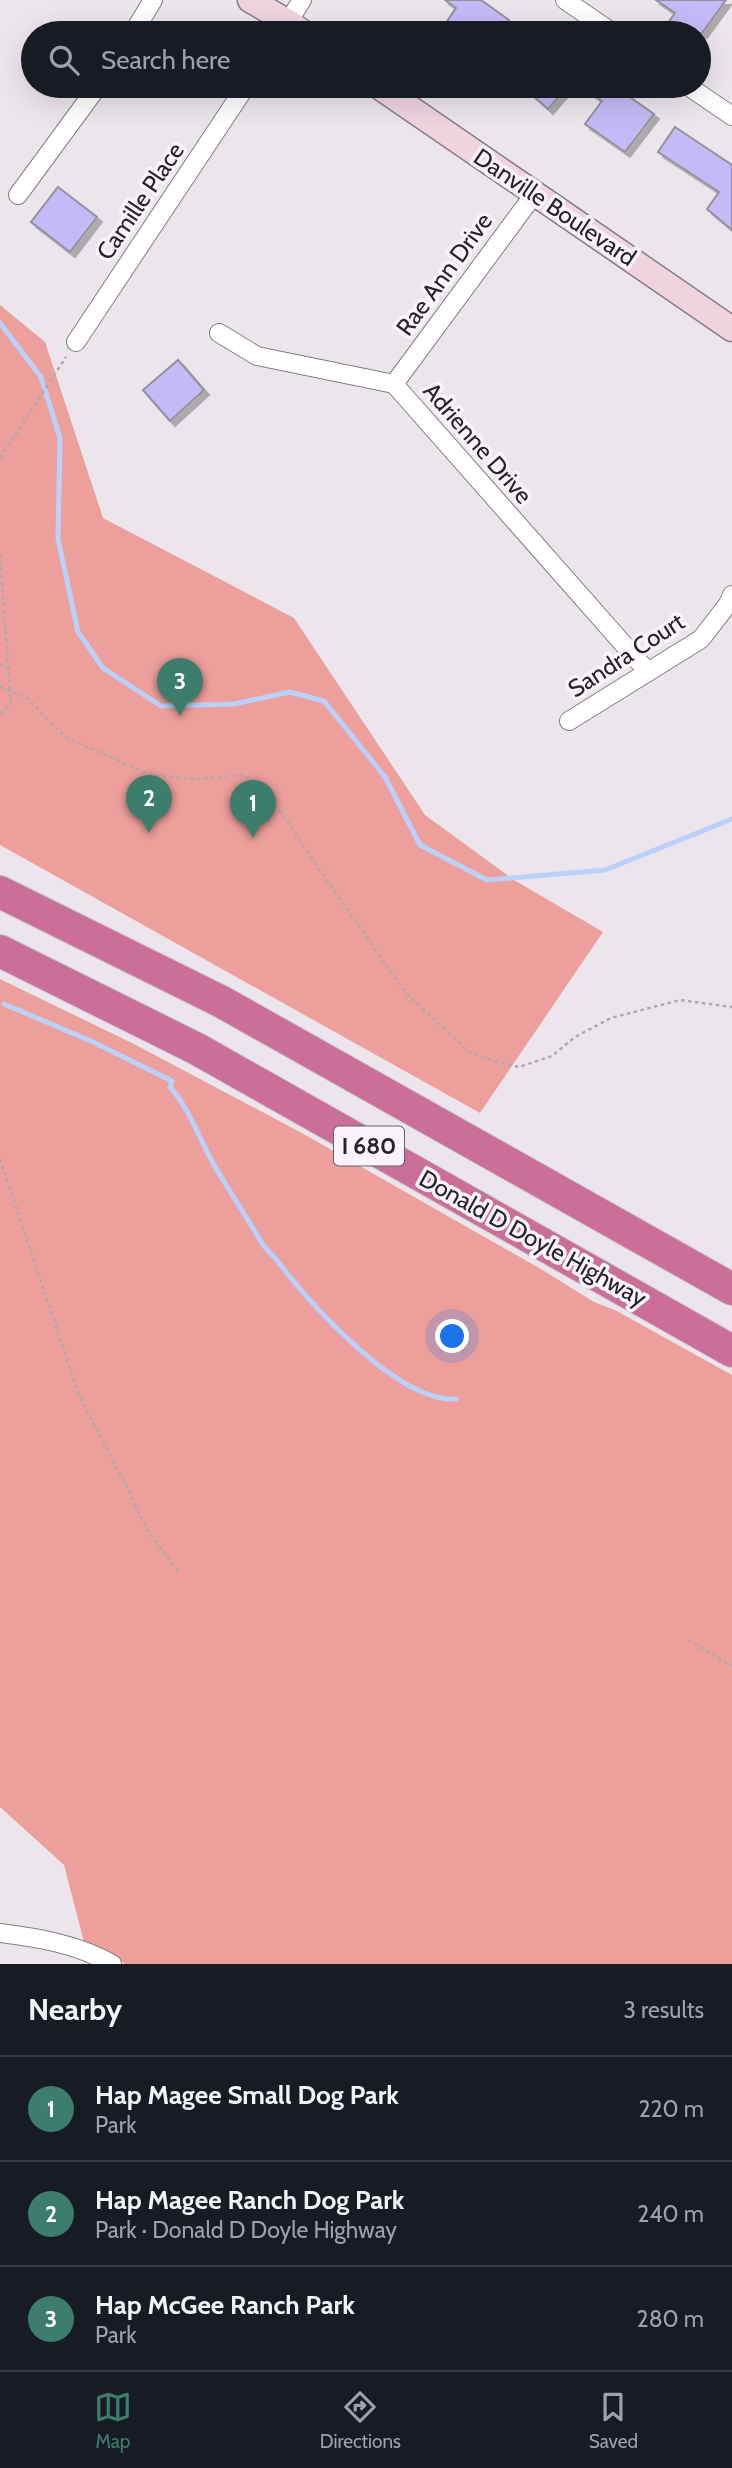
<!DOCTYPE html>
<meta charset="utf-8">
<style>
:root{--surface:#171b24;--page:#20242c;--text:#f1f3f6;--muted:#9ea1a6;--line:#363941;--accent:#3d7d6c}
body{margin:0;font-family:Cabin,sans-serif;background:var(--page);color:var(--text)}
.you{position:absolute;left:453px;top:1337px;width:24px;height:24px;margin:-18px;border:5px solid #fff;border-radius:50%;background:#1a73e8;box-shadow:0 0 0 10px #1a73e833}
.badge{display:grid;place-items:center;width:46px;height:46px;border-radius:50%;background:var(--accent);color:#fff;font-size:23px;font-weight:700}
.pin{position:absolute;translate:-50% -58px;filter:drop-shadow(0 2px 4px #0008)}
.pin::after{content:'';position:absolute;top:37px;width:24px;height:21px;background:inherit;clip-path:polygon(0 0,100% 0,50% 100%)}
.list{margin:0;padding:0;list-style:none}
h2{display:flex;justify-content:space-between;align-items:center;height:91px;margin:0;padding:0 28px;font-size:30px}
h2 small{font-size:23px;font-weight:400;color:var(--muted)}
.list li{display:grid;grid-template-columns:46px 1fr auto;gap:21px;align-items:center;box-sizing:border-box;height:105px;padding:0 28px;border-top:2px solid var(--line)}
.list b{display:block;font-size:26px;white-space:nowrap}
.list p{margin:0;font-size:23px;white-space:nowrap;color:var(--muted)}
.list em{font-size:23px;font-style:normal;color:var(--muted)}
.icon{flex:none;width:38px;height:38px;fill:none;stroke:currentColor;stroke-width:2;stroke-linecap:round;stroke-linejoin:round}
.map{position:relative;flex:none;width:732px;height:1964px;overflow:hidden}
.search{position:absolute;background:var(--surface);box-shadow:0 7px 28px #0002;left:21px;right:21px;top:21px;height:77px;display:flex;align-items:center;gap:18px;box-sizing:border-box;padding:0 24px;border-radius:38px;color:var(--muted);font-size:26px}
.sheet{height:406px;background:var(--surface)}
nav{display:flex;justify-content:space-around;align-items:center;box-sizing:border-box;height:98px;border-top:2px solid var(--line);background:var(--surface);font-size:19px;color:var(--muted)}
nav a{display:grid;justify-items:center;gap:4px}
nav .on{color:var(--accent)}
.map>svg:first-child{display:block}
.green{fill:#ed9f9c}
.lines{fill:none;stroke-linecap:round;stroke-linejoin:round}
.stream{stroke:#bbd1fc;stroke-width:5}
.building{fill:#c5baf7;stroke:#93929a;stroke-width:2;filter:url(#shadow)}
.minor-casing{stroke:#837d84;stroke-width:20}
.secondary-casing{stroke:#837d84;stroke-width:27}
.motorway-casing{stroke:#c7c6c7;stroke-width:34}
.path{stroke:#aea9ae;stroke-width:2.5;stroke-dasharray:3.5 3.5;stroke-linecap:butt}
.minor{stroke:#fff;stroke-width:18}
.secondary{stroke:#efd4e0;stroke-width:24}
.motorway{stroke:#cb6e99;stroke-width:32}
.labels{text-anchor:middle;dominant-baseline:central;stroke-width:7;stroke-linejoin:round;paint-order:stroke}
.shield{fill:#f9f3fa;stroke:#656266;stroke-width:2}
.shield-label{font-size:23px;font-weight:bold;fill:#262427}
.street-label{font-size:24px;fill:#262427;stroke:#f9f3fa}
</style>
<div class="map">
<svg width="732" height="1964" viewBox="0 0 732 1964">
<defs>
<filter id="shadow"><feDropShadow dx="5" dy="5" stdDeviation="0" flood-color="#0004"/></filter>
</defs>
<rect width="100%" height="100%" fill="#ece6ec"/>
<!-- green -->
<g class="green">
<polygon points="0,305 45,342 103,518 294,618 425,815 514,880 603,932 480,1113 0,845"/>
<polygon points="0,979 134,1044 300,1132 541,1269 594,1302 615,1310 732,1375 732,1964 125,1964 117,1958 84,1942 64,1865 0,1807"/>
</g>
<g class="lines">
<!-- stream -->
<g class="stream">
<polyline points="0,323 41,377 60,438 58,539 78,632 103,668 161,706 234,704 290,692 324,701 385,777 420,845 487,880 605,870 732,819"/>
<path d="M 4,1004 L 91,1041 L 172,1081 L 170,1087 C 192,1112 202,1147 220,1175 C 234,1198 248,1220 262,1243 C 266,1250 274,1256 279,1263 C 312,1306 399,1403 456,1399"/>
</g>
</g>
<!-- building -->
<g class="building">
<polygon points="445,0 481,0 509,20 500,33 439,33 456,8"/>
<polygon points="656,0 726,0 702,33 682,33 668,23 675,13"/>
<polygon points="536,86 568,86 548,109 530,93"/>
<polygon points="581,86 614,86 654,114 625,152 585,124 602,101"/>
<polygon points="675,127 732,165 732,230 707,209 719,192 658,152"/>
<polygon points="58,187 97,217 70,252 31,222"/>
<polygon points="178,360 204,390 170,421 143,390"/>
</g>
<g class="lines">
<!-- minor casing -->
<g class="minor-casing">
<g id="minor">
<polyline points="565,0 613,33"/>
<polyline points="133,33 153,0"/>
<polyline points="281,33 302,0"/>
<polyline points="688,86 732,116"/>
<polyline points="18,195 98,86"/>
<polyline points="219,333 257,356 394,384 648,672"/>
<polyline points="76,342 246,86"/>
<polyline points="394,384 535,193"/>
<polyline points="569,721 701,639 728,604 732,595"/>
<path d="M 0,1933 C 39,1938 77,1944 112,1964"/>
</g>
</g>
<!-- secondary casing -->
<g class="secondary-casing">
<g id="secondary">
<polyline points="250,0 288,22 304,33"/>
<polyline points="378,86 732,329"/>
</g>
</g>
<!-- motorway casing -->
<g class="motorway-casing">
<g id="motorway">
<polyline points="0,892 222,1002 732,1289"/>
<polyline points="0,951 197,1049 732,1351"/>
</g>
</g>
<!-- path -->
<g class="path">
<polyline points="0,458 66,357"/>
<polyline points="0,554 11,704 0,714"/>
<polyline points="0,665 8,669"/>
<polyline points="0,687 27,698 65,737 151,775 195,779 241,775 262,784 319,869 406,993 469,1052 493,1061 519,1067 552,1056 575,1037 611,1018 680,1000 732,1007"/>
<polyline points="0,1159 79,1395 129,1491 146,1528 180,1574"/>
<polyline points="688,1640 732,1666"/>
</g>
<!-- minor -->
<use href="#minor" class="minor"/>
<!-- secondary -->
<use href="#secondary" class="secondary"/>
<!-- motorway -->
<use href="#motorway" class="motorway"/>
</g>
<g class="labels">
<!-- shield labels -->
<rect class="shield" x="334" y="1126.5" width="70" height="39" rx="5"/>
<g class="shield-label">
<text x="369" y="1146">I 680</text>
</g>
<!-- street labels -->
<g class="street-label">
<text transform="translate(140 201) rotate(-56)">Camille Place</text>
<text transform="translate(555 207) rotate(34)">Danville Boulevard</text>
<text transform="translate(444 274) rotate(-54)">Rae Ann Drive</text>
<text transform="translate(478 443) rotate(49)">Adrienne Drive</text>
<text transform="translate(626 655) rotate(-33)">Sandra Court</text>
<text transform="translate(533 1238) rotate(29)">Donald D Doyle Highway</text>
</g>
</g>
</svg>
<div class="you"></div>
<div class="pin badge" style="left:253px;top:838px">1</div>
<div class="pin badge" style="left:149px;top:833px">2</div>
<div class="pin badge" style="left:180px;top:716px">3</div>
<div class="search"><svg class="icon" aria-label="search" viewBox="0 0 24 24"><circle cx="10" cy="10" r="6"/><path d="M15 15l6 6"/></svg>Search here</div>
</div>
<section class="sheet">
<h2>Nearby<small>3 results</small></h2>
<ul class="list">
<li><span class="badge">1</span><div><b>Hap Magee Small Dog Park</b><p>Park</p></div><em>220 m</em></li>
<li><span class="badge">2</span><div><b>Hap Magee Ranch Dog Park</b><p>Park · Donald D Doyle Highway</p></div><em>240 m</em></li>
<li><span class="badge">3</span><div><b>Hap McGee Ranch Park</b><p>Park</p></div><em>280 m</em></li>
</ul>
</section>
<nav>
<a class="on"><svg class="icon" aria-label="map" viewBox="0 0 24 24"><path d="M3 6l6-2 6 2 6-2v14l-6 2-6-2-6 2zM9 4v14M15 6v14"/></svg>Map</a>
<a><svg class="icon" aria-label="directions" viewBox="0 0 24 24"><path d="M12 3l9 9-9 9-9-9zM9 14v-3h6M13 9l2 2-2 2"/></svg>Directions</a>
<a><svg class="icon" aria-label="saved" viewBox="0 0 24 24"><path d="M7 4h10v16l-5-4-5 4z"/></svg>Saved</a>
</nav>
